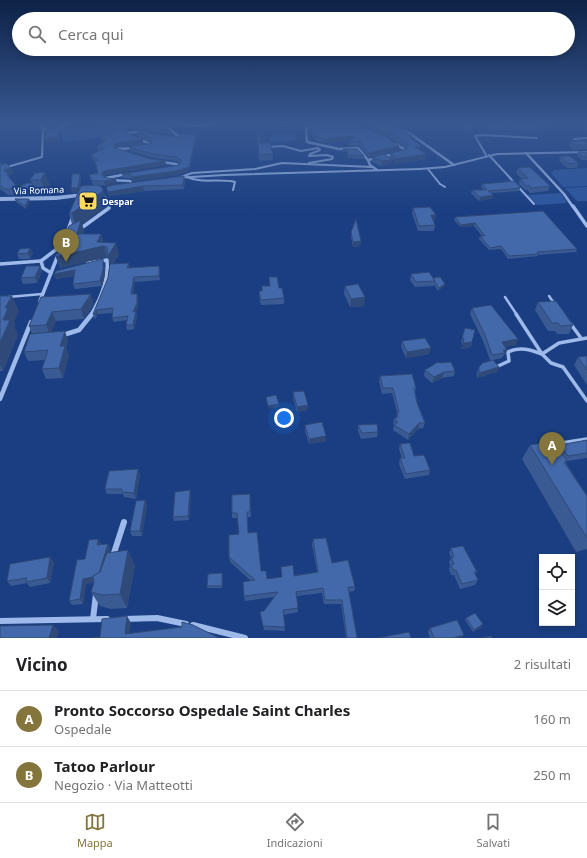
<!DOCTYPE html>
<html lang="it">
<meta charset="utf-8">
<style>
:root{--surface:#fff;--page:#f6f6f6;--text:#202124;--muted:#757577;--line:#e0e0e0;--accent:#83753c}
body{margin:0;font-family:"Noto Sans",sans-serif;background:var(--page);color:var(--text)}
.controls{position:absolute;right:12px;bottom:12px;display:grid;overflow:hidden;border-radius:0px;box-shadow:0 2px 6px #0003}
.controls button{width:36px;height:36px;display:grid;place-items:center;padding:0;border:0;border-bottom:1px solid var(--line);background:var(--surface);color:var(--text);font:20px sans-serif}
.you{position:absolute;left:284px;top:418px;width:14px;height:14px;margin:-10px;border:3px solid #fff;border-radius:50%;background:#1a73e8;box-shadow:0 0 0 6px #1a73e833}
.badge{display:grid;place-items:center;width:26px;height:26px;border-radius:50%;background:var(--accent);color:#fff;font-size:13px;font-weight:700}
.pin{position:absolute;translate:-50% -33px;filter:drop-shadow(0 1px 2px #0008)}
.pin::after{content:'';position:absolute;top:21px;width:14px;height:12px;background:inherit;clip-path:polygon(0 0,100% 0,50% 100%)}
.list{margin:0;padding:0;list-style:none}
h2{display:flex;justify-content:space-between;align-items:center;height:52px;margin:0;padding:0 16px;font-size:17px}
h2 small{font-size:13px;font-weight:400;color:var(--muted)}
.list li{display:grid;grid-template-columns:26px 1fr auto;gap:12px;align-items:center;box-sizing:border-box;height:56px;padding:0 16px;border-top:1px solid var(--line)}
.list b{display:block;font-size:15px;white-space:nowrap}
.list p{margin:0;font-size:13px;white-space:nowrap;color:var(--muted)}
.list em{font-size:13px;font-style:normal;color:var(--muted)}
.icon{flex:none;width:22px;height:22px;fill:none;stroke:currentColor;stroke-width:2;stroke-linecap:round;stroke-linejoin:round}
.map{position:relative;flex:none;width:587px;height:638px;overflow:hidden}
.search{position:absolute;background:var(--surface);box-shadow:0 2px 6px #0003;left:12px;right:12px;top:12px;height:44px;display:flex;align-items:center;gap:10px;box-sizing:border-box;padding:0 14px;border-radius:22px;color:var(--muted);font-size:15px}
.sheet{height:164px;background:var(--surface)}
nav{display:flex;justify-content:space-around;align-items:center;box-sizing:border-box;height:56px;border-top:1px solid var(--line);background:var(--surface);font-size:11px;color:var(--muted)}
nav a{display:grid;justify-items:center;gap:2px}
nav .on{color:var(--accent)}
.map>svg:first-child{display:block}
.green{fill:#2d57a0}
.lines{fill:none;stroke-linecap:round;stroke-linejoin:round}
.service-far2{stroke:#9ebaea;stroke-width:2}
.service-far1{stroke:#9ebaea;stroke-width:2.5}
.service{stroke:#9ebaea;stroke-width:3.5}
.minor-far3{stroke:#9ebaea;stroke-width:2.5}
.minor-far2{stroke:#9ebaea;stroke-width:3.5}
.minor-far1{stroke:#9ebaea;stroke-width:4.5}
.minor{stroke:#9ebaea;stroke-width:6}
.tertiary{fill:#9ebaea;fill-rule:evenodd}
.wall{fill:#3a5a93}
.shaded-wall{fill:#2f4a78}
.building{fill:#4369ab;stroke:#2f4a78}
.labels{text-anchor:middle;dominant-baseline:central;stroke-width:4;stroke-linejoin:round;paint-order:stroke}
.far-street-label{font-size:9px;fill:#fff;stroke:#1a3e81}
.far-poi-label{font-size:9px;font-weight:bold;fill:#fff;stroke:#1a3e81;text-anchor:start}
</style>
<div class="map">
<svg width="587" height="638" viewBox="0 0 587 638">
<rect width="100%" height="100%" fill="#1a3e81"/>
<!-- green -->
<g class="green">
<polygon points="484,123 557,123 558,126 544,127 541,129 536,131 489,129"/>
<polygon points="111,124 121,125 104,137 64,142 62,140 62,130 64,129"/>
<polygon points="294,134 296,140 270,142 269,135"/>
<polygon points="587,168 587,186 563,187 551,173 554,170"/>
<polygon points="587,187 587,201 577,201 565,188"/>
<polygon points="561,193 567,203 537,205 527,195"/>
</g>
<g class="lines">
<!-- service-far2 -->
<g class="service-far2">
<polyline points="574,139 587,138"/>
<polyline points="268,147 283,146 301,151 318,148 320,150 310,154 309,156 327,155 333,157 332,159 309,163"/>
<polyline points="486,155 475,136 482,135 537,138"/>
<polyline points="489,155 534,204"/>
<polyline points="0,169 42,157 43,129"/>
<polyline points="428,169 440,184 445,187"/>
<polyline points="181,177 192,173 255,169 282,163 372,167"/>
<path d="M 187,177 C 202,184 219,178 235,182 L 233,190"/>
</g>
<!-- service-far1 -->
<g class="service-far1">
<polyline points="549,296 554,303"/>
<polyline points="8,297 42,294"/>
<polyline points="505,297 517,315"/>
</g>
<!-- service -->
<g class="service">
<polyline points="516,314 542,354"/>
<polyline points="570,323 581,338"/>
<polyline points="587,338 559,343 542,354 551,363 563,367 587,401"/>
<path d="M 496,367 L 509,361 L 508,352 C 519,346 531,350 542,354"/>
<polyline points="555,444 587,439"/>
</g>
<!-- minor-far3 -->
<g class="minor-far3">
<path d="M 42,123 L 41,128 C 51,131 60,130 68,123"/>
<polyline points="162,123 178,136 179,138 176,139"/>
<polyline points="177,123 198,126 219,123"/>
<polyline points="325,123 306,129 307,142 339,149 358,148 368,160"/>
<polyline points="401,130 412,135 454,165"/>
<polyline points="131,136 128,133 135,132 156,135"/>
<polyline points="139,139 150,144 149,146"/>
<polyline points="396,144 405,150 403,152"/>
<polyline points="119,152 118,149 134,148"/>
<polyline points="526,153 564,194 573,207"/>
<polyline points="161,162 176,164 179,166 177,167"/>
<polyline points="377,170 370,165 368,160 395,154"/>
<polyline points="127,174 106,178 109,180 130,181 132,184"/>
<polyline points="102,195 110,202 109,207"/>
</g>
<!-- minor-far2 -->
<g class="minor-far2">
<polyline points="573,206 587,226"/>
<polyline points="80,229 109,208 109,206"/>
<polyline points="68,230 73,216"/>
<path d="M 88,263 L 107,260 C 109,280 101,298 91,315"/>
<polyline points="0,264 41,261"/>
<polyline points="51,273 43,268 41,261 62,245"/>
<polyline points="40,301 58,255"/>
</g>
<!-- minor-far1 -->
<g class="minor-far1">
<polyline points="60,336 79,330 92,314"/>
<polyline points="0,399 31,322"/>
</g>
<!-- minor -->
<g class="minor">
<polyline points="113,556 124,522"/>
<polyline points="93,619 96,594"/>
<polyline points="124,619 157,618 186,624"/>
<polyline points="0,621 107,619"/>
<polyline points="193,625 245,638"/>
</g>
<!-- tertiary -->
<g class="tertiary">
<polygon points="587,151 587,153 497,155 445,168 420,170 224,176 175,179 173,178 175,177 224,174 420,168 445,166 497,153"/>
<polygon points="84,193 86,194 86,196 56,200 0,201 0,197 56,196"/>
</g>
</g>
<!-- wall -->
<g class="wall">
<polygon points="48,123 63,123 58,126 49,126"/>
<polygon points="85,123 99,123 99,124 85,125"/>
<polygon points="126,123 170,130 170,134 130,129 126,132 126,133 143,140 143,144 117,147 115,149 151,159 165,161 166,165 105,175 104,177 117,183 105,186 100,185 103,189 107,203 106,206 82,224 84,230 83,234 101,234 103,242 119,254 113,264 130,267 129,268 159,266 160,270 160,280 135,282 133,294 138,298 138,307 136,312 137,316 134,329 127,330 126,325 127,320 114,322 112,318 113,313 98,314 96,318 94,319 93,314 108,278 110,264 109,258 107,257 60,268 56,257 72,224 69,214 78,192 72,193 81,178 80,187 93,185 89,175 98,173 95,161 92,159 91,155 99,151 98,151 97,146 102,144 100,139 112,132 111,130 112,129 112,128"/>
<polygon points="166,123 178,123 178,126 172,128"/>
<polygon points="275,123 287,123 287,126 279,127"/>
<polygon points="368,123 383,123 412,136 411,138 420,150 425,159 394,164 394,161 390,158 390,153 407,149 386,135 383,135 398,150 369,157 359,146 348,146 349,142 350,141 325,143 317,141 309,132 309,128 378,133"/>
<polygon points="465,123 473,123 472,130 464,131"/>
<polygon points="587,125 587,132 584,131 585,126"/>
<polygon points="137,132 178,137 196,135 196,139 189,171 177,175 133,181 131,178 123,178 122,174 179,165 180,164 177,161 154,158 130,151 129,147 151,144 149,141 137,136"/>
<polygon points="257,138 263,143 273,154 273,160 259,161"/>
<polygon points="571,141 587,143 587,149 573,150 569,146"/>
<polygon points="343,149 357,149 364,156 363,159 347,158 347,152 343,152"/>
<polygon points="578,152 587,152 587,160 582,160 577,155"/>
<polygon points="560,156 578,163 577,168 567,168 559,161"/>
<polygon points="372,157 391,164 381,166 372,162"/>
<polygon points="0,161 1,164 13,174 9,175 11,180 17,187 32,183 30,180 35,173 50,186 46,194 35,194 8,195 0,189"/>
<polygon points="518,168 550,186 548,191 530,193 527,190 525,190 519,184 520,179 522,179 516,173"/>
<polygon points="185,180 184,189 144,191 109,196 106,187"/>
<polygon points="482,184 520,188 519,191 491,193 493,195 493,198 479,201 471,193 472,190 483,190 481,187"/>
<polygon points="15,199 29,199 30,201 26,209 16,202"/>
<polygon points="413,208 435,220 433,220 435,225 434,231 418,231 412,213"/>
<polygon points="455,217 577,249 576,252 538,255 538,256 508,259 501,249 489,250 479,239 480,236 482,236 474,226 461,227 454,220"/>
<polygon points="351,232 361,241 360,246 353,247 351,237"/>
<polygon points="30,248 33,253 30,259 19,259 17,254"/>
<polygon points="104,264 105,274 102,286 75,289 73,284 74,276 56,279 54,274"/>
<polygon points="40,266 42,271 37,283 23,284 21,278"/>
<polygon points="411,274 433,278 445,284 444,286 438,291 434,284 434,286 415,287 410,280"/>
<polygon points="269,277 279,288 284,298 284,304 261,305 259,296 259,291 262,291 270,286"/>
<polygon points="345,286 364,306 350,307 344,294"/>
<polygon points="0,296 19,311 14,321 15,323 14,327 18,335 3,371 0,371"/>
<polygon points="41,297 94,304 84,319 56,321 51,332 68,341 66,348 69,355 63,378 46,379 42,369 45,360 28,361 24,352 32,334 29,326"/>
<polygon points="538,302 573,325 569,334 557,334 555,331 548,331 535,310"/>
<polygon points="472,308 516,345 505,347 507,350 505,355 504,355 502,358 493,360 499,367 497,372 477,378 477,372 479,367 493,360 490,360 483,341 470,314"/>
<polygon points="465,328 472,342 471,347 461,349 463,344 461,343"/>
<polygon points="402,341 429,354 406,358 401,347"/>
<polygon points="587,356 587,385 574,365 578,357"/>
<polygon points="440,363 455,371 454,376 442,378 432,383 424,376 425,370"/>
<polygon points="380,376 416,388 415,393 417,403 425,423 423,428 418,429 408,440 393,430 394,425 393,424 394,419 396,418 397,412 392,393 382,394 379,381"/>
<polygon points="293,392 308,405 307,410 297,412 293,398"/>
<polygon points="305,425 326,441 309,444 305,431"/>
<polygon points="358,425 378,432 377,437 361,439 358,431"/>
<polygon points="587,440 587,458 567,461 566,463 587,496 587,549 576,552 522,459 530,445 558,448 560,445"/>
<polygon points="400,444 414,456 430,470 429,475 405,479 399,464 400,458 402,458 399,449"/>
<polygon points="140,474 136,499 124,497 123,494 107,494 105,489"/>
<polygon points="190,490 191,495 189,520 174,521 173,517"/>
<polygon points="250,499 251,517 247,517 248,533 261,571 267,579 317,572 312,544 313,539 332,563 355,587 354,591 349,592 357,638 346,638 341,604 324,604 322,593 297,596 298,612 283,615 285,631 264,630 260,612 264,611 274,597 245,601 244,596 251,581 230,562 229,557 239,534 237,518 232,518 232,513"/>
<polygon points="145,500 147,506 142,536 132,536 130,531"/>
<polygon points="98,539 101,544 101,545 108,544 110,549 109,553 135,565 127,608 111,609 100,606 91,592 94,582 86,584 83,604 72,605 69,601 85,559"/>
<polygon points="451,548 477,572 475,574 478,580 475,585 460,589 454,575 451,575 449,569 450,566 449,562 451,558 449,553"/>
<polygon points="54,562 50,583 30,587 27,583 11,586 7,581"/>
<polygon points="223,576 222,588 207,588 207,586"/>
<polygon points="466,618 482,627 473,632 465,620"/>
<polygon points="430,628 461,638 430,638 428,632"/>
</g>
<!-- shaded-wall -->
<g class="shaded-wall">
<polygon points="57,123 63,123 58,126"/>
<polygon points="72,123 73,127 67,128 66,124"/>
<polygon points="174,123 178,123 178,126 172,128 172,125"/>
<polygon points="129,125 130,129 126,132 125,128"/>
<polygon points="60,126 61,130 59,141 47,143 45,138"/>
<polygon points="196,135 196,139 189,171 177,175 133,181 132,177 176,171"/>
<polygon points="354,136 354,140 325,143 325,139"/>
<polygon points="262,139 263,144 259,146 259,140"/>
<polygon points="143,140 143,144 117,147 114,149 113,145 116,143"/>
<polygon points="399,146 398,150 369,157 369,153"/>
<polygon points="421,146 420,150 415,147"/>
<polygon points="426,154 425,159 394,164 394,159"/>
<polygon points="392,160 391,164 381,166 382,161"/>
<polygon points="165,161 166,165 105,175 103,178 102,173 104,171"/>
<polygon points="11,168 13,174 9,175 11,181 7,176 4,170"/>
<polygon points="45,172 50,186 46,194 41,180"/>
<polygon points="80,174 81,178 79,192 72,193 71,188"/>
<polygon points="184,176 185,180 184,189 183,185"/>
<polygon points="116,179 117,183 105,186 104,181"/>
<polygon points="143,186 144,191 109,196 108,192"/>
<polygon points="103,189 107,203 106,206 82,224 84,230 81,245 77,234 76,228 72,213"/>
<polygon points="493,195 493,198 479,201 480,197"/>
<polygon points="29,199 30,201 26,209 25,206"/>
<polygon points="431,215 436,215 435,220 430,221"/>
<polygon points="475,223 474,226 461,227 461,225"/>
<polygon points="101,234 107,257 60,268 56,257 97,242"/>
<polygon points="361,241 360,246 353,247 353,242"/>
<polygon points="116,243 119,254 111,267 108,256"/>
<polygon points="30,248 33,253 30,259 28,253"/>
<polygon points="103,259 104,264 105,274 102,286 100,281"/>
<polygon points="129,263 130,267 128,273 127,268"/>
<polygon points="40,266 42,271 37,283 35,277"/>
<polygon points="159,266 160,270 160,280 159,276"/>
<polygon points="75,270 77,275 56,279 54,274"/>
<polygon points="134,277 135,282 132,298 131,294"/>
<polygon points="445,284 444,286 438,291 439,288"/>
<polygon points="91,294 94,304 84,319 81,309"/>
<polygon points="137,294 138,298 138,307 136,312 137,316 134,329 133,325 133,312"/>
<polygon points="12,296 19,311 14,321 15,323 14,327 18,335 3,371 0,365 0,343 5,308"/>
<polygon points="365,297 364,306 350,307 351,299"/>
<polygon points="96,310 98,314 96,318 95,314"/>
<polygon points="52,312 56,321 50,335 46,325"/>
<polygon points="65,331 68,341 66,348 69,355 63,378 59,368 60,346"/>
<polygon points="518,339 516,345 500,348 502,342"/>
<polygon points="472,342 471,347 461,349 463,343"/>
<polygon points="431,348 429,354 406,358 407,352"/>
<polygon points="503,350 507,350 505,355 504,355 505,353"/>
<polygon points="499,367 497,372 477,378 479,373"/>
<polygon points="444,372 442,378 432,383 434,377"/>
<polygon points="279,404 279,407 268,409 268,406"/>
<polygon points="308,405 307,410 297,412 297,407"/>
<polygon points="419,423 418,429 408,440 409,434"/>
<polygon points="326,436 326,441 309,444 309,439"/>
<polygon points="138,469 140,474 136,499 134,493"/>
<polygon points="190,490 191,495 189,520 188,516"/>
<polygon points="145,500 147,506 142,536 140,531"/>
<polygon points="98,539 101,544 100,550 97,545"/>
<polygon points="108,544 110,549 100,580 86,584 83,604 80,599 83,579"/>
<polygon points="128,550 135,565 127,608 120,594"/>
<polygon points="50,557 54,562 50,583 47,578"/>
<polygon points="222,573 223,576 222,588"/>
<polygon points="127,616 131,623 129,638 125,634"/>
<polygon points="483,624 482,627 473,632 474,630"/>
<polygon points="53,625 59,631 57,638 49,638"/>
<polygon points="464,635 461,638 453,638"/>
</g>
<!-- building -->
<g class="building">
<polygon points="126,123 156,123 166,127 170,130 129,125 125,128 126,133 143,140 116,143 113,145 115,148 151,159 165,161 104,171 102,173 103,176 107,178 116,179 104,181 92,181 89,175 98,173 95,161 98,160 91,155 105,148 97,146 106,140 100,139 114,131 111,130 114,128 112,128"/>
<polygon points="328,123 354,123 385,136 399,146 369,153 360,141 349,142 354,136 325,139 317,137 309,128 316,125"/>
<polygon points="373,123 390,123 412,136 409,137 421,146 415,147 426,154 394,159 395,156 390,153 407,149 408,144 387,130 384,130 383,133"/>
<rect x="465" y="123" width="8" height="5"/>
<polygon points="60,126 58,137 45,138 48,128"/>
<polygon points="137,132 178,137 181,134 196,135 189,167 176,171 132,177 130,174 122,174 179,165 181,163 181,160 176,157 153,154 129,147 152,143 149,137"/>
<polygon points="257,133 262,139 259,140 259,143 270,143 273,154 259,155"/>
<polygon points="571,141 585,141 587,143 587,145 574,145"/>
<polygon points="343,149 357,149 364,156 347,155 348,150"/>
<polygon points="578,152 587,152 587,157 583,157"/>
<polygon points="384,154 392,160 382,161 372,157"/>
<polygon points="560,156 570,156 578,163 568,164"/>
<polygon points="6,163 11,168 4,170 9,175 7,175 17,187 28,183 32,183 33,187 33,188 5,189 0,185 0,165"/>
<polygon points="530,167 550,186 531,188 529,185 527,186 520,179 528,178 518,168"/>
<polygon points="45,172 41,180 30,180 35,173"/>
<polygon points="72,174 80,174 78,188 71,188"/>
<polygon points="184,176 183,185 143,186 108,192 106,187 113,185"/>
<polygon points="514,181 520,188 488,191 493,195 480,197 472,190 487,190 482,184"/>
<polygon points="99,185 103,189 102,192 72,213 69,214 81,186"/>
<polygon points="15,199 29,199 25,206"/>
<polygon points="430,207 436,215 431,215 435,225 419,226 413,208"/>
<polygon points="543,211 577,249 537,252 539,254 509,256 501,246 490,248 480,236 485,236 475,223 461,225 455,217"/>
<polygon points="356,219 361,241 353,242 351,232"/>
<polygon points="81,220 77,234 101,234 97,242 116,243 108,256 107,247 103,246 56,257 69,226"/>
<polygon points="30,248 28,253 17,254 20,249"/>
<polygon points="103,259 103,269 100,281 73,284 75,270 54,274 56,271"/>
<polygon points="129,263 127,268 159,266 159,276 134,277 131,294 137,294 137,303 133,312 136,311 133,325 126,325 128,316 112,318 113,308 96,310 95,314 93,314 108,278 110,264"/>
<polygon points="26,266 40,266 35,277 21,278"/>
<polygon points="429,272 435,281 416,282 411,274"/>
<polygon points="269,277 277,277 279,288 282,288 284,298 261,300 259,291 262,291 262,286 270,286"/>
<polygon points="440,277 445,284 439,288 435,282 435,281 433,278"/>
<polygon points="358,284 365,297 351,299 345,286"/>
<polygon points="91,294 81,309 52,312 46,325 29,326 41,297"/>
<polygon points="0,296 12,296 5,308 8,308 3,320 10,320 0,343"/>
<polygon points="556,301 573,325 560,326 558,323 552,323 538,302"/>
<polygon points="491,305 518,339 502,342 507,350 503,350 505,353 492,355 485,335 472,308"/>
<polygon points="465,328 475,330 472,342 463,343 464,338 462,338"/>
<polygon points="65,331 60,346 65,346 59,368 42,369 48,350 24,352 30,334"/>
<polygon points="425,338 431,348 407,352 402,341"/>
<polygon points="587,356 587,370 578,357"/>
<polygon points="493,360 499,367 479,373 479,367 483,363"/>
<polygon points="438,362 440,363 451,362 455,371 444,372 434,377 425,370"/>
<polygon points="412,374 416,388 414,388 417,403 425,423 419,423 409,434 394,425 398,422 394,419 398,417 397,412 399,412 393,388 383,388 380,376"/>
<polygon points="304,391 308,405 297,407 293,392"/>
<polygon points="276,395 279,404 268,406 266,397"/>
<polygon points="322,422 326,436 309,439 305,425"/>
<polygon points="377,424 378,432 362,433 358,425"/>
<polygon points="587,440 587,453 568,456 560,445"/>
<polygon points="553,441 567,461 564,462 587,496 587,538 530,445"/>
<polygon points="410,443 414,456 424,455 430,470 406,474 400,458 405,458 400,444"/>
<polygon points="138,469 134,493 122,492 122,489 105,489 109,471"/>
<polygon points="190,490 188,516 173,517 175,492"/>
<polygon points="250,494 250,512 247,512 248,533 257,532 261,571 266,571 267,579 282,577 281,567 293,565 294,576 318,572 313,539 326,538 332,563 348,560 355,587 348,587 357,638 347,638 342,600 325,600 323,588 296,592 298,608 283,610 285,627 263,626 260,612 264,611 278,592 244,596 243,582 255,580 229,557 229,535 239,534 237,513 232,513 232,495"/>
<polygon points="145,500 140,531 130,531 136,501"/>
<polygon points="98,539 97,545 108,544 99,573 93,576 93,577 83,579 80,599 69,601 77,560 85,559 89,540"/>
<polygon points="463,546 477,572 474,572 478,580 462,584 456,570 454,571 451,565 454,564 451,557 454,557 451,548"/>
<polygon points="128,550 120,594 103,595 91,592 94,583 93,576 100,572 107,553"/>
<polygon points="50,557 47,578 26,582 27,578 7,581 10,564"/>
<polygon points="222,573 222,586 207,586 208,574"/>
<polygon points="475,613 483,624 474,630 466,618"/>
<polygon points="127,616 125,634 182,627 182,622 193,625 219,638 91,638 100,637 102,619"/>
<polygon points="457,620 464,635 453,638 434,638 430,628"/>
<polygon points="53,625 49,638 0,638 0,626"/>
<polygon points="409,632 411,638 378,638"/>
<polygon points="491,636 492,638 482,638"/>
</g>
<!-- sky -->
<linearGradient id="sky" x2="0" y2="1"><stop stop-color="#0e2247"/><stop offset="0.58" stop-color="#385892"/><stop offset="1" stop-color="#385892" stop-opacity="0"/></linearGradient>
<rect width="587" height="212" fill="url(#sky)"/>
<!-- icons -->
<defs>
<g id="supermarket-square" transform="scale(1)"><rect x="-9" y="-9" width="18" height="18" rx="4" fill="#fcdb5a" stroke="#1a3e81"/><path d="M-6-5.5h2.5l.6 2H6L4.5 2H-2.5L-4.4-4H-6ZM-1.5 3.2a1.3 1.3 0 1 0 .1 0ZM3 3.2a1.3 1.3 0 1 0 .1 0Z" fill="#111"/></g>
</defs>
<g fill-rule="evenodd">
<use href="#supermarket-square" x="88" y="201"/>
</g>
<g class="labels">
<!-- far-street labels -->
<g class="far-street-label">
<text transform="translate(39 190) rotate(-2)">Via Romana</text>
</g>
<!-- far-poi labels -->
<g class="far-poi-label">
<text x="102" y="201">Despar</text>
</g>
</g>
</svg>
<div class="controls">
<button><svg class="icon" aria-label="locate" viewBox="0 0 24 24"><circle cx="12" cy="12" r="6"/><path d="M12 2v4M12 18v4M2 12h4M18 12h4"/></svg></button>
<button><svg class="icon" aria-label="layers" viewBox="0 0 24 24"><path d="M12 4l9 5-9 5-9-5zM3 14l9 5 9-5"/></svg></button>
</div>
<div class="you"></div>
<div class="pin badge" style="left:552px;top:465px">A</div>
<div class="pin badge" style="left:66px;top:262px">B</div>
<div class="search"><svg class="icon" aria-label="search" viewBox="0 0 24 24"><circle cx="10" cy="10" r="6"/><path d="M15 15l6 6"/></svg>Cerca qui</div>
</div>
<section class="sheet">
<h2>Vicino<small>2 risultati</small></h2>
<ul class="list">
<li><span class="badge">A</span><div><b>Pronto Soccorso Ospedale Saint Charles</b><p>Ospedale</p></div><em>160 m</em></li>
<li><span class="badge">B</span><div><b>Tatoo Parlour</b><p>Negozio · Via Matteotti</p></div><em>250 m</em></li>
</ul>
</section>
<nav>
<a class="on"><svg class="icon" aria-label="map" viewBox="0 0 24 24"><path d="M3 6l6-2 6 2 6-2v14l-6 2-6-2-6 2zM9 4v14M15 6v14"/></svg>Mappa</a>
<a><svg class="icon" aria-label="directions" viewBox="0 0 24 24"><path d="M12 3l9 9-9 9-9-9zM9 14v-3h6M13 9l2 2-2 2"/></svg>Indicazioni</a>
<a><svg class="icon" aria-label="saved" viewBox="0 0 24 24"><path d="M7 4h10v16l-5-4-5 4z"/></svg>Salvati</a>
</nav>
